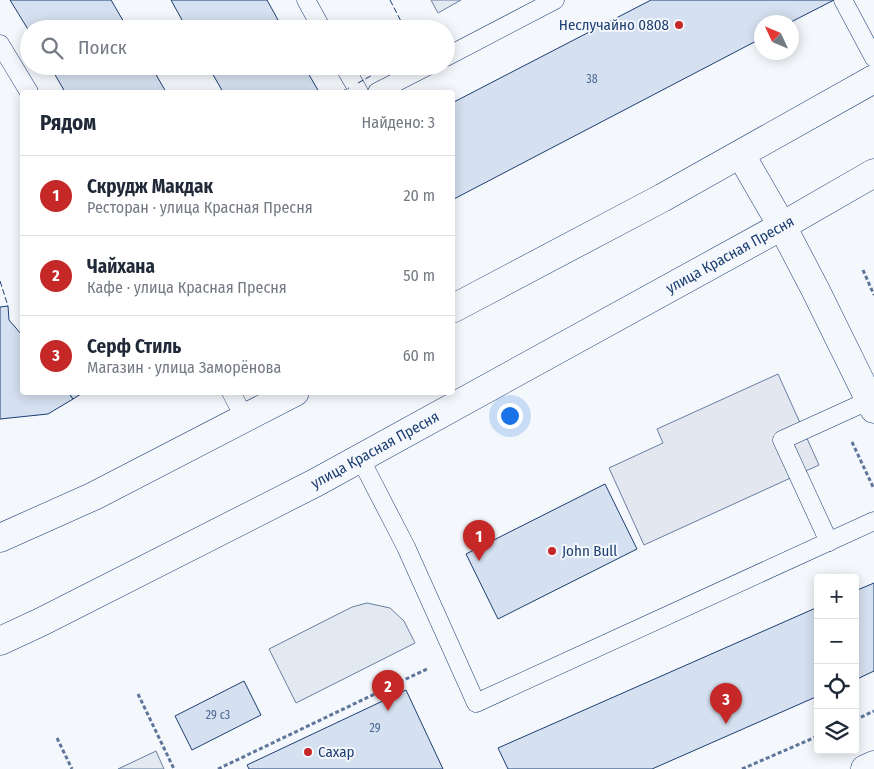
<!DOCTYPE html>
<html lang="ru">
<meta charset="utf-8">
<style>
:root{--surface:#fff;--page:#f6f6f7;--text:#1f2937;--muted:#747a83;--line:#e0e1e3;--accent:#c62828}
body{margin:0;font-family:"Fira Sans Condensed",sans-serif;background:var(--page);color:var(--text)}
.controls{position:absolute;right:15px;bottom:15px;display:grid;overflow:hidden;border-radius:5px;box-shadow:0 2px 12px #0003}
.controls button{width:45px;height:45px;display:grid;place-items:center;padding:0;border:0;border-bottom:1px solid var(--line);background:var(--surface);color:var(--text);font:25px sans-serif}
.compass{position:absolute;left:754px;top:15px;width:45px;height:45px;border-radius:50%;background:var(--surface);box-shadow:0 2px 12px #0003;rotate:314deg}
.you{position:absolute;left:509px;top:415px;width:18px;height:18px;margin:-12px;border:4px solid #fff;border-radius:50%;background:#1a73e8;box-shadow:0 0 0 8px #1a73e833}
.badge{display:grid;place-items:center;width:32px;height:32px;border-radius:50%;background:var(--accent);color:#fff;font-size:16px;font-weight:700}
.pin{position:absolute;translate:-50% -41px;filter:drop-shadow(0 1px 2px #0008)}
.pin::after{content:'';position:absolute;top:26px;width:18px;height:15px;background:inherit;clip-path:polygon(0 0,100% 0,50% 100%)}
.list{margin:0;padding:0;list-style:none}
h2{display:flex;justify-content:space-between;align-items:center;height:65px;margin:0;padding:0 20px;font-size:21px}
h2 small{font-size:16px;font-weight:400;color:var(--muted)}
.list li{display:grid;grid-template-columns:32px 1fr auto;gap:15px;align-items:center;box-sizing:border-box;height:80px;padding:0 20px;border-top:1px solid var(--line)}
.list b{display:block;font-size:19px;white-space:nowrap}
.list p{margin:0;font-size:16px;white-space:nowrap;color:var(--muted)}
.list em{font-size:16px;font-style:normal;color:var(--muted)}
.icon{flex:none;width:28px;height:28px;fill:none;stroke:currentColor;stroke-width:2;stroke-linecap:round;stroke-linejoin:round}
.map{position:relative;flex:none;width:874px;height:769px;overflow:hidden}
.search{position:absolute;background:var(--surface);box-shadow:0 2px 12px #0003;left:20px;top:20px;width:435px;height:55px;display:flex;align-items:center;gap:12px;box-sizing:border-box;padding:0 18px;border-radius:28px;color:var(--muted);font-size:19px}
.panel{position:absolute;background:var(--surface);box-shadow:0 2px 12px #0003;left:20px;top:90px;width:435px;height:305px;border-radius:5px}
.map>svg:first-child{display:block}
.green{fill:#e3e9f0;stroke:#687fa3}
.parking{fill:#e3e8f0;stroke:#687fa3}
.building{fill:#d5e0f0;stroke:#1d3f73}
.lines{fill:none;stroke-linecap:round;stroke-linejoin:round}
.lane-casing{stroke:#1d3f73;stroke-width:19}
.secondary-casing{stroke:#1d3f73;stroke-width:29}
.primary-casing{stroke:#1d3f73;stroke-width:29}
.path{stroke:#5e769c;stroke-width:3;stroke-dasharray:4 2.5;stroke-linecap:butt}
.lane{stroke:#f4f7fb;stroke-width:18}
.secondary{stroke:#f4f7fb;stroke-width:28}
.primary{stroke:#f4f7fb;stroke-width:28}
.fence{stroke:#1d3f73;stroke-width:1;stroke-dasharray:6 2.5;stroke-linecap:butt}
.poi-dot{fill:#c62828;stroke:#f4f7fb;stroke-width:2}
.labels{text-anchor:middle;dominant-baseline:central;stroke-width:4;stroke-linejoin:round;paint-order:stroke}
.number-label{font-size:12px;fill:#4b6792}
.poi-label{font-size:15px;fill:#1d3f73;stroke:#f4f7fb;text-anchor:start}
.street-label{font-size:15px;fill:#1d3f73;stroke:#f4f7fb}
</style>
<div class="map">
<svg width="874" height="769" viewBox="0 0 874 769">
<rect width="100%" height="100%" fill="#f4f7fb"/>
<!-- green -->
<g class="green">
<polygon points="431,0 461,0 438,13"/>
<polygon points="367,603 390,608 404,621 415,643 296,703 269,649 352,607"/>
<polygon points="156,751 164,769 118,769"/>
</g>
<!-- parking -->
<polygon class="parking" points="778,374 819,465 644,545 609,468 663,443 657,429"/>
<!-- building -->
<g class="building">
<polygon points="10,0 111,0 128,29 29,29 29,31"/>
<polygon points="171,0 267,0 283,29 187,29"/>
<polygon points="651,0 834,0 791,22 762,22 762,38 452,200 452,103"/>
<polygon points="50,66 151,66 166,92 65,92"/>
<polygon points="208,66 304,66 319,92 223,92"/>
<polygon points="8,306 9,320 22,335 22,392 68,392 73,399 48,414 0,419 0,307"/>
<polygon points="68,392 84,392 73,399"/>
<polygon points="605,484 637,549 498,619 466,554"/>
<polygon points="874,583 874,671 855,680 855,591"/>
<polygon points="818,607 818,696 652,769 508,769 498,748"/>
<polygon points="244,681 261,715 192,750 175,716"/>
<polygon points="406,690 443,769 249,769 247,765"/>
</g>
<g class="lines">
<!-- lane casing -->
<g class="lane-casing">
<g id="lane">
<polyline points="306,0 322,29"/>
<polyline points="843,0 874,58"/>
<polyline points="0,44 29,92"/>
<polyline points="446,57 555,0"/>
<polyline points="344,66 359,92"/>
<polyline points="377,92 428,66"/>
<polyline points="231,392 245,419"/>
<polyline points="360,458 406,547 476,703 874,521"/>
<polyline points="829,542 782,440 870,400"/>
</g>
</g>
<!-- secondary casing -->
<g class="secondary-casing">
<g id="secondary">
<polyline points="741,155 782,226 815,289 874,409"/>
<polyline points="865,769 874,765"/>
</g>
</g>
<!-- primary casing -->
<g class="primary-casing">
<g id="primary">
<polyline points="452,309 662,198 874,79"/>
<polyline points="0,538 94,496 295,392"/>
<path id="s1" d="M 0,641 L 41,622 L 315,483 L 782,226 L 874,173"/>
</g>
</g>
<!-- path -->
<g class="path">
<polyline points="863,270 874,295"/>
<polyline points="852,442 874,489"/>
<polyline points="138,694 174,769"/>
<polyline points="855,720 874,711"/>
<polyline points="57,738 72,769"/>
<polyline points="218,769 427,669"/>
<polyline points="742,769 818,736"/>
</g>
<!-- lane -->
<use href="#lane" class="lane"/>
<!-- secondary -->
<use href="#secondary" class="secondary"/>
<!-- primary -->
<use href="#primary" class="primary"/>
<!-- fence -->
<g class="fence">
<polyline points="390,0 405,29"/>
<polyline points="358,83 389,66"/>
<polyline points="340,92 349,88"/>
<polyline points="0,281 8,306"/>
</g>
</g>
<!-- markers -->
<g class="poi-dot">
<circle cx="679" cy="25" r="5"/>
<circle cx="552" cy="551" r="5"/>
<circle cx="308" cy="752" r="5"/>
</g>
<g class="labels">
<!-- number labels -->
<g class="number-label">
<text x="592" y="79">38</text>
<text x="218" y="715">29 с3</text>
<text x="375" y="728">29</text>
</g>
<!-- poi labels -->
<g class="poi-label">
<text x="669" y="25" text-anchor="end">Неслучайно 0808</text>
<text x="562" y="551">John Bull</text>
<text x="318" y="752">Сахар</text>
</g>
<!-- street labels -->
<g class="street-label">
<text stroke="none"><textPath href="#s1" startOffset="826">улица Красная Пресня</textPath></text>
<text stroke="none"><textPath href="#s1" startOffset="421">улица Красная Пресня</textPath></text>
</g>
</g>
</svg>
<div class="controls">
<button>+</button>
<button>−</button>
<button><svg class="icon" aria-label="locate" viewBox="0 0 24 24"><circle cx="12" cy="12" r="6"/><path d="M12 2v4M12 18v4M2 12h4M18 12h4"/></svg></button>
<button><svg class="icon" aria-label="layers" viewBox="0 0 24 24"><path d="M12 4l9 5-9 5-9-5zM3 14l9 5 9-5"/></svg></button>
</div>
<svg class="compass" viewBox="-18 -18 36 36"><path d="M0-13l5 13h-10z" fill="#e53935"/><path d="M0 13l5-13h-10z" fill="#747a83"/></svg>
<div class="you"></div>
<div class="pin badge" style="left:479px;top:561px">1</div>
<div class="pin badge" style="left:388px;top:711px">2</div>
<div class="pin badge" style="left:726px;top:724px">3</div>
<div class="search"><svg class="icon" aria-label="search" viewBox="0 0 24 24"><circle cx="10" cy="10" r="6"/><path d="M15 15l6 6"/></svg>Поиск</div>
<section class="panel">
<h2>Рядом<small>Найдено: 3</small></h2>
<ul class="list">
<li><span class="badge">1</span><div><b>Скрудж Макдак</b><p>Ресторан · улица Красная Пресня</p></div><em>20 m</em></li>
<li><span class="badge">2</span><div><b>Чайхана</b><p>Кафе · улица Красная Пресня</p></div><em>50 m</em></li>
<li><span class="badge">3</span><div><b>Серф Стиль</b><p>Магазин · улица Заморёнова</p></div><em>60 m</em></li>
</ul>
</section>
</div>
